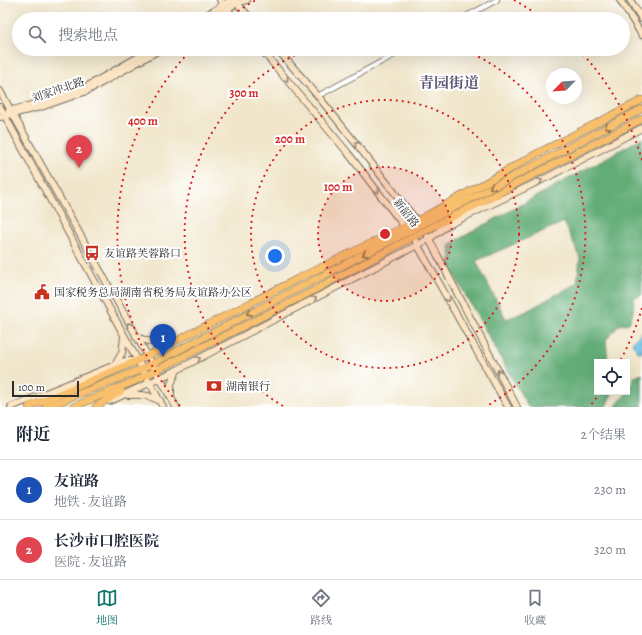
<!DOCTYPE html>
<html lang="zh">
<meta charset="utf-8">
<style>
:root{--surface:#fff;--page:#f6f6f7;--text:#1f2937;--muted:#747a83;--line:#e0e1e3;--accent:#0f766e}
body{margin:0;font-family:Alegreya,"Noto Serif SC",serif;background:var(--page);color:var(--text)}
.controls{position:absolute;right:12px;bottom:12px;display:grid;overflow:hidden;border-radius:0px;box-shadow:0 4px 16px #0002}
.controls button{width:36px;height:36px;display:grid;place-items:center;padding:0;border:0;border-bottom:1px solid var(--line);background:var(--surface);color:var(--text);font:20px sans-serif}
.compass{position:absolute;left:546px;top:68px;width:36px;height:36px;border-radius:50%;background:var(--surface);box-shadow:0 4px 16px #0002;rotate:245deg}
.scale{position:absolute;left:12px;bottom:10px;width:67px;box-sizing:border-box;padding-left:4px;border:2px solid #2b2b2b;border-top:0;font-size:11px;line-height:14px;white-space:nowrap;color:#2b2b2b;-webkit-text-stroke:3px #fff;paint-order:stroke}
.you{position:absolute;left:275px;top:256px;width:14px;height:14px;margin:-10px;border:3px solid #fff;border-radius:50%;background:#1a73e8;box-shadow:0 0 0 6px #1a73e833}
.badge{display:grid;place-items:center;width:26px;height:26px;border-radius:50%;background:var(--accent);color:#fff;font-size:13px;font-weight:700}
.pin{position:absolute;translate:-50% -33px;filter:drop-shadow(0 1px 2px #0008)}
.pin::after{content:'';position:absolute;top:21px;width:14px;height:12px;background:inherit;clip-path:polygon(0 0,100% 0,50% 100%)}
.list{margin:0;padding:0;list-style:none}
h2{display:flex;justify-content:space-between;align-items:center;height:52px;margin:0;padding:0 16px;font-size:17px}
h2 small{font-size:13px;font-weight:400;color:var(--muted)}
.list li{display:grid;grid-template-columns:26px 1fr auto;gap:12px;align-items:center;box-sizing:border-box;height:60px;padding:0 16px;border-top:1px solid var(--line)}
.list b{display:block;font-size:15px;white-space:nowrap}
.list p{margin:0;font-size:13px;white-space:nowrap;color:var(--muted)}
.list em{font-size:13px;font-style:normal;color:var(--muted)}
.icon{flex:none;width:22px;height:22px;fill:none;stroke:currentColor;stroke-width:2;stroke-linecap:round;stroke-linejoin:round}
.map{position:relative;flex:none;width:642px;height:407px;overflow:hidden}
.search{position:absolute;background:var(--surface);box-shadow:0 4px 16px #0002;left:12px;right:12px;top:12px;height:44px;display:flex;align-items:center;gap:10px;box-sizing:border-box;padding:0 14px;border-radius:22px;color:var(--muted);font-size:15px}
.sheet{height:172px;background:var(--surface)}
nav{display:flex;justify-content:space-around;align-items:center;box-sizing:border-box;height:56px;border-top:1px solid var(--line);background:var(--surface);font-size:11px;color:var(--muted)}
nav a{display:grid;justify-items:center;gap:2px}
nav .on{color:var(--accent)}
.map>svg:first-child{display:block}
.forest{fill:#62ac76;stroke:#466c50;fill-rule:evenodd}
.water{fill:#6dc1e9;stroke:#4c768a}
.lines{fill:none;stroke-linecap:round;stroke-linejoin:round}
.street-casing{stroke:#706c63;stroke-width:6}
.secondary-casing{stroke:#706c63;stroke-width:8}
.primary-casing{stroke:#706c63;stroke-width:8}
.street{stroke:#fff;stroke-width:4.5}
.secondary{stroke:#fce5c4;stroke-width:6}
.primary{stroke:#f8bf6c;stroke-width:7}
.oneway{stroke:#948878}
.oneway2{stroke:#876e48}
.ring{fill:none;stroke:#d62828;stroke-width:2;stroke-dasharray:2 4}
.labels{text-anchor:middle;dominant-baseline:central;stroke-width:4;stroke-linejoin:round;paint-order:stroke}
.street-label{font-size:11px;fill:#2b2b2b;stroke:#fff}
.poi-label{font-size:11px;fill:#2b2b2b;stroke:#fff;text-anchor:start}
.district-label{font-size:15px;font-weight:bold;fill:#5d5974;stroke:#fff}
.centre{fill:#d62828;stroke:#fff;stroke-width:2}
.ring-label{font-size:12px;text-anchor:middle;font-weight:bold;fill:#d62828;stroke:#fff;stroke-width:4;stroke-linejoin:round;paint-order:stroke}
</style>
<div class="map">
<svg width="642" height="407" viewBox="0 0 642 407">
<rect width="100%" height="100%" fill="#fff"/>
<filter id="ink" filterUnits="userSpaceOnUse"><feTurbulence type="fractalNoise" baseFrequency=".025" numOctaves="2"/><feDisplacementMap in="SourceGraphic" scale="8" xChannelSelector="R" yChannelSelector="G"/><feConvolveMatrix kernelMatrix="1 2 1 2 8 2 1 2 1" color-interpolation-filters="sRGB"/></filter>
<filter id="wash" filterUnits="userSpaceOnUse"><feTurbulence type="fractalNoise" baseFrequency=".012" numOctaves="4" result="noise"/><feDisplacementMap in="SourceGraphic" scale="16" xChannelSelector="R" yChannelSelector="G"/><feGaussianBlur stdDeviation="0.9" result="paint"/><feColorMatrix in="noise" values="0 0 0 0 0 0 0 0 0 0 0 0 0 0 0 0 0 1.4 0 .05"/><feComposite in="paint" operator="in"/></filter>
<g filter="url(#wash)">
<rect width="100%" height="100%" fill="#f1e6cb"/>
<!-- forest -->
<g class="forest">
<path d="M 642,138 L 642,295 L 634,298 L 633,312 L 629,323 L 619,325 L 606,340 L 608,362 L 597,362 L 597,392 L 613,392 L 606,406 L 600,407 L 528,407 L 451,269 L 450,244 ZM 564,222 L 580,258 L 577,283 L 525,312 L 506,319 L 476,261 Z"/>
<polygon points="642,374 642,407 615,407 630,389 634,377"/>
</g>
<!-- water -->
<polygon class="water" points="642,332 642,353 638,352 632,342"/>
</g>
<g filter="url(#ink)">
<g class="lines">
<!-- street casing -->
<g class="street-casing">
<g id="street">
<polyline points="461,19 497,0"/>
<polyline points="318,96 405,49"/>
</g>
</g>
<!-- secondary casing -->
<g class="secondary-casing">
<g id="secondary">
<polyline points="220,0 235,19"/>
<polyline points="620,0 642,35"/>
<polyline points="630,0 642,19"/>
<polyline points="235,1 251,19"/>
<polyline points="200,19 231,0"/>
<polyline points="211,19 237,3 247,0"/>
<polyline points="261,49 348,153 407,230"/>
<polyline points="277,49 318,96 358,146 419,224"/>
<polyline points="0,91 176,407"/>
<polyline points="0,107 163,407"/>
<polyline points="9,111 42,102 86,87 152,49"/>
<polyline points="0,117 44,106 87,91 161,49"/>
<polyline points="428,237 517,407"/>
<polyline points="416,242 508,407"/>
<polyline points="136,337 157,344 170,344"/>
<polyline points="115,365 122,353 124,337"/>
<path d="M 128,395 C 142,394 148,395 160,401"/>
<polyline points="171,397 171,384 177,370"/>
<polyline points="110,401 175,371 429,239 446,226 550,176 642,128"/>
<polyline points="11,407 125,361 136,361"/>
</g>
</g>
<!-- primary casing -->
<g class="primary-casing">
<g id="primary">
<polyline points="29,407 137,361 299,278 417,221 538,153 642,100"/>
<polyline points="46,407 142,369 390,241 642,109"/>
<polyline points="73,407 137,380 307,294 413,237 642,119"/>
<polyline points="96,407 121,391"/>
</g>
</g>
<!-- street -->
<use href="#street" class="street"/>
<!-- secondary -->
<use href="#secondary" class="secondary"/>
<!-- primary -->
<use href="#primary" class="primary"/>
</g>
<!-- one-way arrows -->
<defs><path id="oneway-chevron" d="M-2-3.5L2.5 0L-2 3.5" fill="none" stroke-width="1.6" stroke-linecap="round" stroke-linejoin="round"/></defs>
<g class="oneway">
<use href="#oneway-chevron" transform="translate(286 79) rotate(50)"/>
<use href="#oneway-chevron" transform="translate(357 144) rotate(-129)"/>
<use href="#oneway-chevron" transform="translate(540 181) rotate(-25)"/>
<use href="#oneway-chevron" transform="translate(377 191) rotate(52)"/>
<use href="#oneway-chevron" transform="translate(314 299) rotate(-28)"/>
<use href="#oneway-chevron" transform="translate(448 299) rotate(61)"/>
<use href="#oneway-chevron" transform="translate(129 325) rotate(-119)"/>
<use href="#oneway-chevron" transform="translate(198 359) rotate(-27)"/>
<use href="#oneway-chevron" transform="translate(499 372) rotate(-117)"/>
</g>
<g class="oneway2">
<use href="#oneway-chevron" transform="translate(607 127) rotate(152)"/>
<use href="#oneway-chevron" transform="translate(492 187) rotate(152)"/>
<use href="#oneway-chevron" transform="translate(365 254) rotate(153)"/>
<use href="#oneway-chevron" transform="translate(249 313) rotate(153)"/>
</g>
</g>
<!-- distance rings -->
<circle cx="385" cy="234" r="67" fill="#d62828" fill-opacity=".12"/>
<g class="ring">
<circle cx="385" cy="234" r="67"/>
<circle cx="385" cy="234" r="134"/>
<path d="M283 406A200 200 0 0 1 308 49M462 49A200 200 0 0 1 487 406"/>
<path d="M642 308A267 267 0 0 1 620 361M600 393A267 267 0 0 1 590 406M180 406A267 267 0 0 1 191 50M228 18A267 267 0 0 1 256 0M514 0A267 267 0 0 1 542 18M579 50A267 267 0 0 1 642 160"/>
</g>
<!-- icons -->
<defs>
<g id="bus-bare" transform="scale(1.2)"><path d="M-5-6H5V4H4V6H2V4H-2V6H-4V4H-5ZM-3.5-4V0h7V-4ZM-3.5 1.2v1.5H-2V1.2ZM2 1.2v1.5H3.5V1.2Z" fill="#c8321e" stroke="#fff" stroke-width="2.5" paint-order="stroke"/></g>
<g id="civic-bare" transform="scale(1.2)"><path d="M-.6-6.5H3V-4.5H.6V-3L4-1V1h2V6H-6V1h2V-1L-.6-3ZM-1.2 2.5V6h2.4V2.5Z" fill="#c8321e" stroke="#fff" stroke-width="2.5" paint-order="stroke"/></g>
<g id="bank-bare" transform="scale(1.2)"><path d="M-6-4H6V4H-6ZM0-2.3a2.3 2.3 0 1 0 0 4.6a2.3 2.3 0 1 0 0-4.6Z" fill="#c8321e" stroke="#fff" stroke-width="2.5" paint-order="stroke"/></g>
</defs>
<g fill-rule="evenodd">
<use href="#bus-bare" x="92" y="253"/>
<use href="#civic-bare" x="42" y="292"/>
<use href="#bank-bare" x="214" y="386"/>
</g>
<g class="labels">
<!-- street labels -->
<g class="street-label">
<text transform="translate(58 90) rotate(-19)">刘家冲北路</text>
<text transform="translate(406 213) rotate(52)">新韶路</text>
</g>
<!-- poi labels -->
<g class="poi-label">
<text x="104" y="253">友谊路芙蓉路口</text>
<text x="54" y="292">国家税务总局湖南省税务局友谊路办公区</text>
<text x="226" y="386">湖南银行</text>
</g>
<!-- district labels -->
<g class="district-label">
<text x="449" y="83">青园街道</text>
</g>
</g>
<circle cx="385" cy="234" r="6" class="centre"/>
<g class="ring-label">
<text x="244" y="97">300 m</text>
<text x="143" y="125">400 m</text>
<text x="290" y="143">200 m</text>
<text x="338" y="191">100 m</text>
</g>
</svg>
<div class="controls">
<button><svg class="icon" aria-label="locate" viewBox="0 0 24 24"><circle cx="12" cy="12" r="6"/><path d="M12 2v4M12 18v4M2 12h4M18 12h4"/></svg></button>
</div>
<svg class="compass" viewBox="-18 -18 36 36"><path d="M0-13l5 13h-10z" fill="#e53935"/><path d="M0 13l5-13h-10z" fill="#747a83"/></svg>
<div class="scale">100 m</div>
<div class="you"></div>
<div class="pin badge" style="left:163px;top:357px;background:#1a4fb4">1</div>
<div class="pin badge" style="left:79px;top:168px;background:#e0444e">2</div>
<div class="search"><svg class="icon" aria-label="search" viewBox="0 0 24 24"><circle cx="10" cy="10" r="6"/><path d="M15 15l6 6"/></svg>搜索地点</div>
</div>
<section class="sheet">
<h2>附近<small>2个结果</small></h2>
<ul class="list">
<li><span class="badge" style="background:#1a4fb4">1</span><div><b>友谊路</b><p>地铁 · 友谊路</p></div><em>230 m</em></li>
<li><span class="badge" style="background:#e0444e">2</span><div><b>长沙市口腔医院</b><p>医院 · 友谊路</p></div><em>320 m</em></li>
</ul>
</section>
<nav>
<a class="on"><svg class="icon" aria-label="map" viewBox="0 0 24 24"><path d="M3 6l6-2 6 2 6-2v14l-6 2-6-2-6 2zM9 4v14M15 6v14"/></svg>地图</a>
<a><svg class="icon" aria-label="directions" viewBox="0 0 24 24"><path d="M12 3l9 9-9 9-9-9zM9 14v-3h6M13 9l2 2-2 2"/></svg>路线</a>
<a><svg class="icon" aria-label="saved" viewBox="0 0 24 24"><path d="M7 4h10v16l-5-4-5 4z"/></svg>收藏</a>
</nav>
